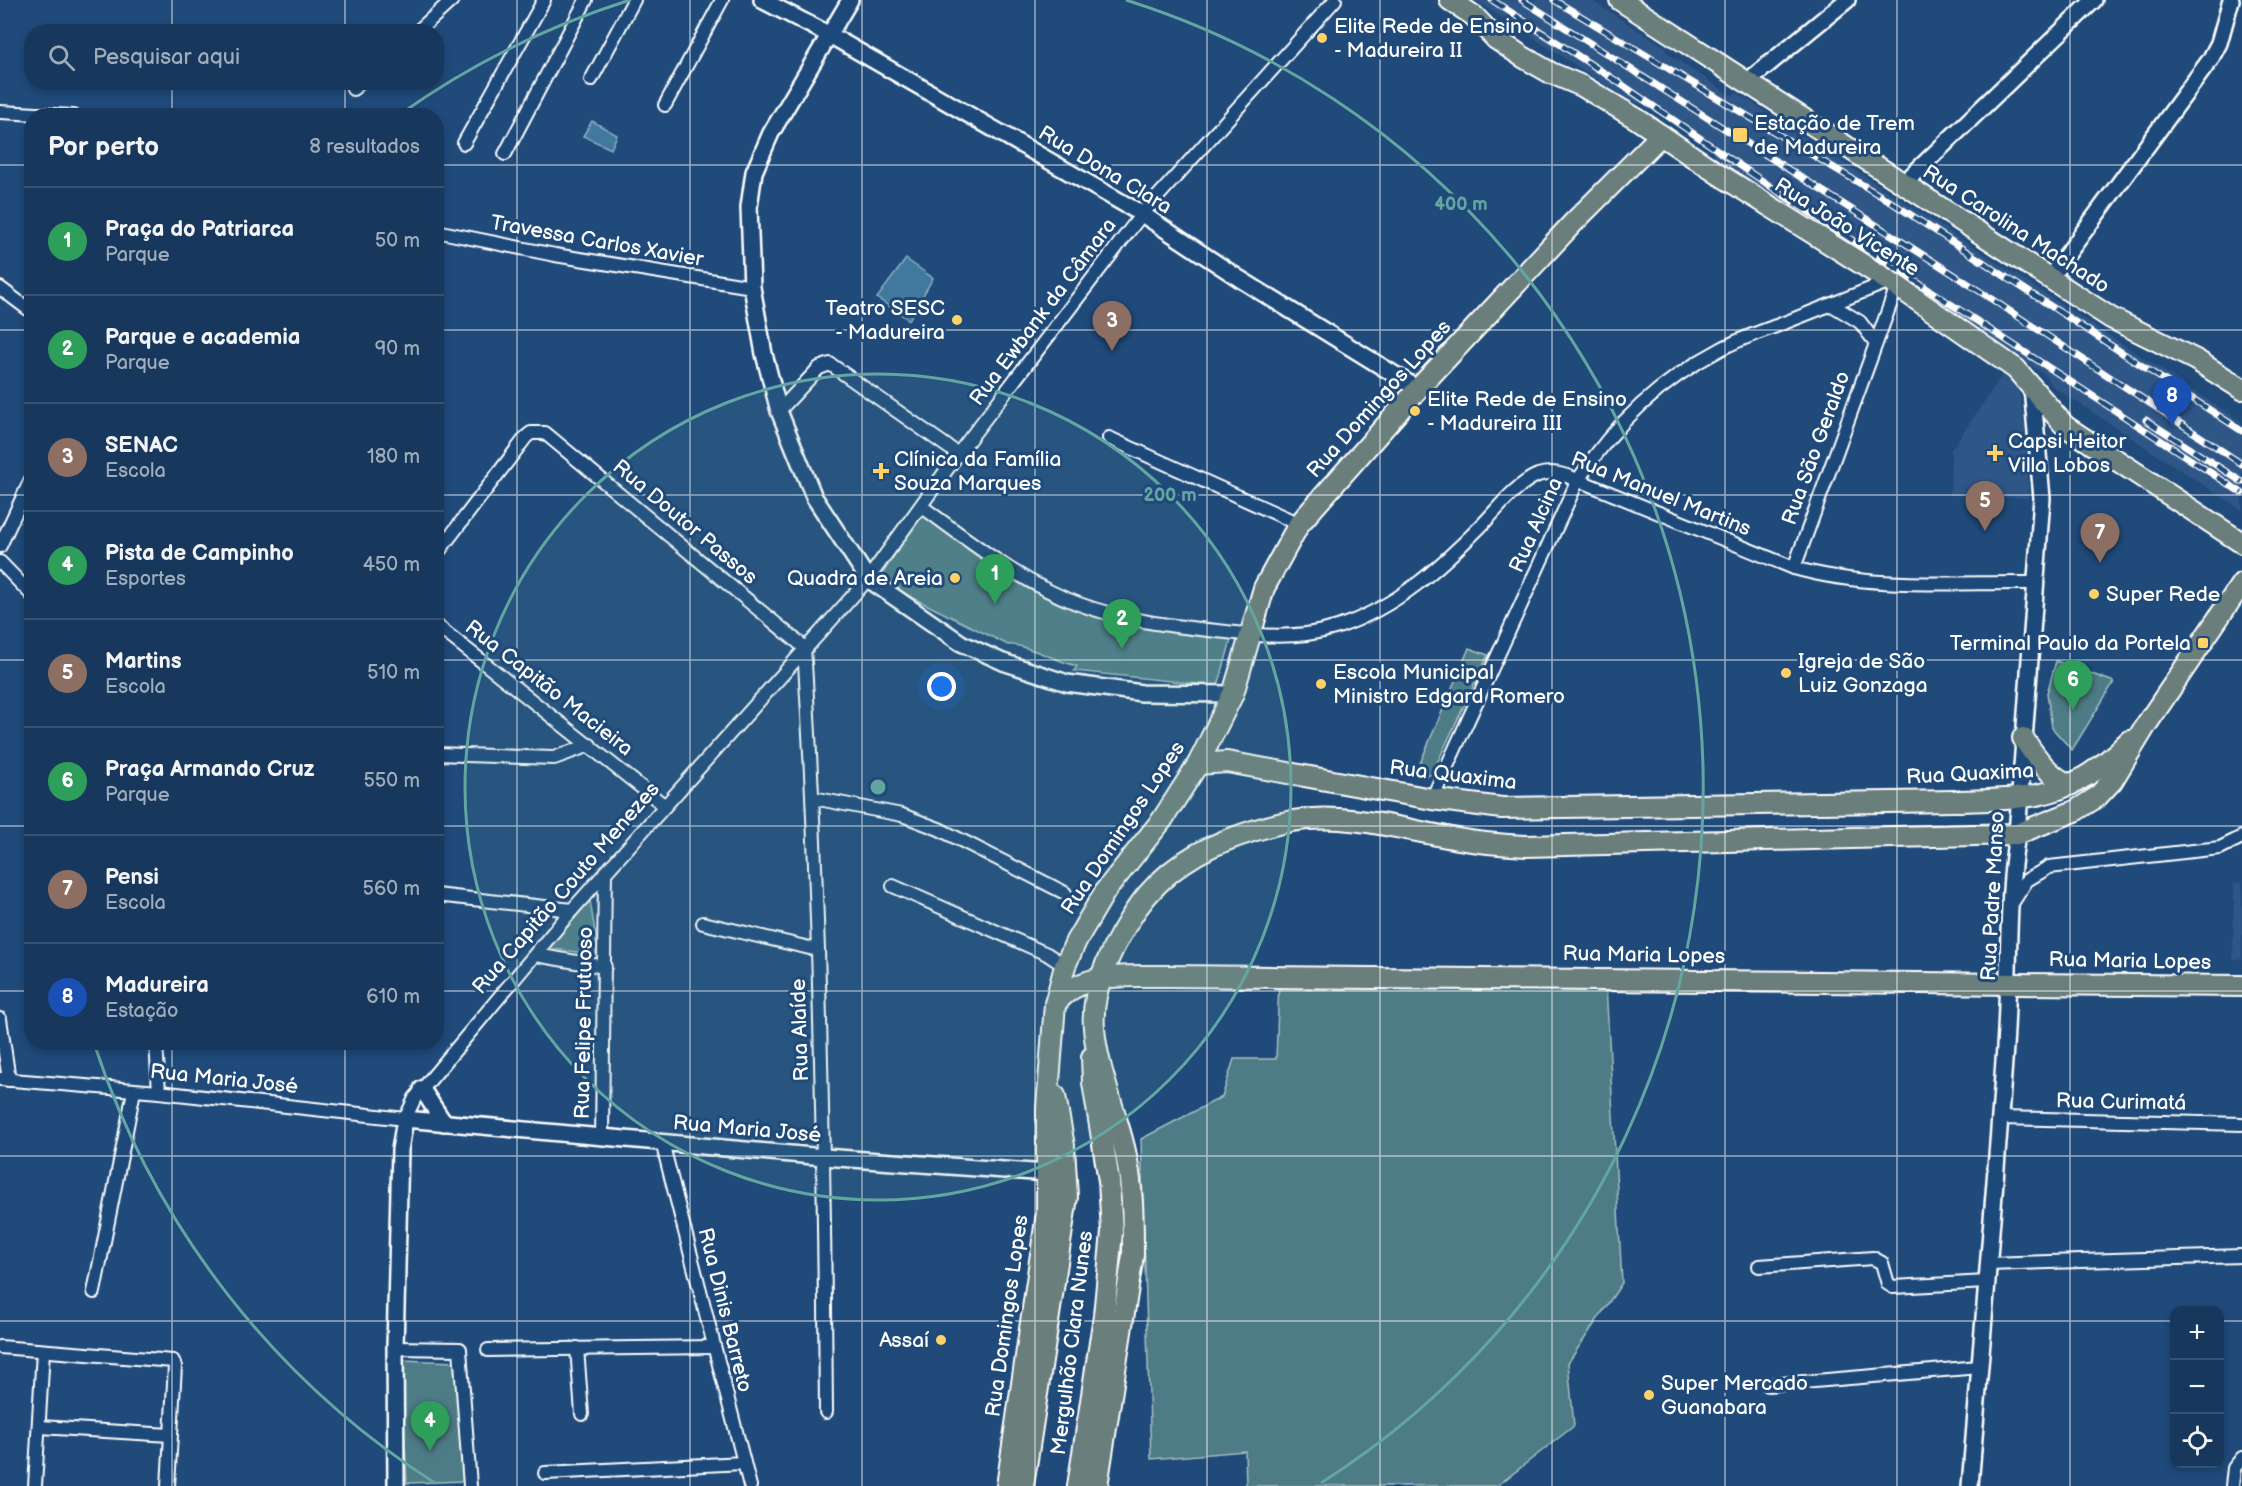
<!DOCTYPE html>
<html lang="pt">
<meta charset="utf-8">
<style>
:root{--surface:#17385c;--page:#244365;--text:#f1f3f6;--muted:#9eacbb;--line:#365272;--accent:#e797bd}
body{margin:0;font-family:"Balsamiq Sans",sans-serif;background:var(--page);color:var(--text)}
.controls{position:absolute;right:18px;bottom:18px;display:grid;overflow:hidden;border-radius:12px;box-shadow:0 3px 9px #0003}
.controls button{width:54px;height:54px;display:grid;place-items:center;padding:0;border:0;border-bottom:2px solid var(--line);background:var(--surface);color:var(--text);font:30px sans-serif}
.you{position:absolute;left:942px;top:687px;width:21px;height:21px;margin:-15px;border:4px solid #fff;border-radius:50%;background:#1a73e8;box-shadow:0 0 0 9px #1a73e833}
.badge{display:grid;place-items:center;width:39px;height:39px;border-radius:50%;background:var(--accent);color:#fff;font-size:20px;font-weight:700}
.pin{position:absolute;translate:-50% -50px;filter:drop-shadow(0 2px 3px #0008)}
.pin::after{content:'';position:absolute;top:32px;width:21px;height:18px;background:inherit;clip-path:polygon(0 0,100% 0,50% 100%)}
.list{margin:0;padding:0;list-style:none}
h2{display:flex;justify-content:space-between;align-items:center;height:78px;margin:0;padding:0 24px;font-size:26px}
h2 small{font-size:20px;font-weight:400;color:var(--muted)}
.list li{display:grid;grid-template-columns:39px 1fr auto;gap:18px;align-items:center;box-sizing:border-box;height:108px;padding:0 24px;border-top:2px solid var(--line)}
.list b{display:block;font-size:22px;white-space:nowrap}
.list p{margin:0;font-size:20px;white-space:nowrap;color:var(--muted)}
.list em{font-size:20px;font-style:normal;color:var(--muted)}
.icon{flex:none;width:33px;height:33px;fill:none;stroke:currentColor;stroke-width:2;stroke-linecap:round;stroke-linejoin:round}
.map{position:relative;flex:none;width:2242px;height:1486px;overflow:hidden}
.search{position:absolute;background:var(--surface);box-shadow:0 3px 9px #0003;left:24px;top:24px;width:420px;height:66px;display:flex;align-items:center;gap:15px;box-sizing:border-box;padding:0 21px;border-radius:24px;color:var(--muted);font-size:22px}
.panel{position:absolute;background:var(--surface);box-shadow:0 3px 9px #0003;left:24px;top:108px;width:420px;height:942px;border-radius:24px}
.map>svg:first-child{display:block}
.built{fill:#2f5787}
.green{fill:#4d7c86;stroke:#a6bec2;stroke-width:1.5}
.water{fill:#41799d;stroke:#8dafc4;stroke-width:1.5}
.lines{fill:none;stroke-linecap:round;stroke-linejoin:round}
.minor-casing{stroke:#fff;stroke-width:16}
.tertiary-casing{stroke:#fff;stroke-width:20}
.primary-casing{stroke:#fff;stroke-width:24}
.minor{stroke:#1f4a7a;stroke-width:12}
.tertiary{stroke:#1f4a7a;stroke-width:15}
.primary{stroke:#6b7f7c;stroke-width:20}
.rail-casing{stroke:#fff;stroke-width:7}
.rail{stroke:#1f4a7a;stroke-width:4.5;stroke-dasharray:14;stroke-linecap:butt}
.grid{fill:none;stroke:#fff;stroke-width:1.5;stroke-opacity:0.55}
.ring{fill:none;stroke:#63a6a1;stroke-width:3}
.poi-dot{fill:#ffd166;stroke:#1f4a7a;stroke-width:2}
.labels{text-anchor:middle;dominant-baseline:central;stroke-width:6;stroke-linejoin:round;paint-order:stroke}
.poi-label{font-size:21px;fill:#fff;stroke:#1f4a7a;text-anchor:start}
.street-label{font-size:21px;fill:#fff;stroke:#1f4a7a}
.centre{fill:#63a6a1;stroke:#1f4a7a;stroke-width:3}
.ring-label{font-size:18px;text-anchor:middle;font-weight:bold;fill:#63a6a1;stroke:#1f4a7a;stroke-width:6;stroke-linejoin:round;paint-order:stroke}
</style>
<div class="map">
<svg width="2242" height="1486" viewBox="0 0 2242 1486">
<rect width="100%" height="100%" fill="#1f4a7a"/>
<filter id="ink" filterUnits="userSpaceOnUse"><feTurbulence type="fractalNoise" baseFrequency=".0167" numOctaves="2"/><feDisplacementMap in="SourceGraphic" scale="12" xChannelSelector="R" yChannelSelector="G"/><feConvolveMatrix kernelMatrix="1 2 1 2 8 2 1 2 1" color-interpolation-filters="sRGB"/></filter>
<g filter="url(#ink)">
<!-- built -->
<g class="built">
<polygon points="1475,0 1591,0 1665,47 1667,53 1730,95 1737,93 2242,422 2242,510 2052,386 2045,375 1716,157 1712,150 1644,105 1629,100"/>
<polygon points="2003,374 2018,383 2028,446 2028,498 1950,495 1951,450"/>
<polygon points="2234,883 2242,883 2242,959 2233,959"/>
</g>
<!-- green -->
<g class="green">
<path d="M 921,514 L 983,558 L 1052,598 L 1232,637 L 1218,686 L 1074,671 L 1077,666 C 1059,662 1022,643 1008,645 L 907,595 L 881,576 Z"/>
<polygon points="1469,648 1488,655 1432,774 1424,777 1415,775"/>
<polygon points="2056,661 2114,682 2072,750 2052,728 2047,693"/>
<polygon points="590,901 599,955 548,948"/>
<polygon points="1279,982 1606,985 1622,1283 1568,1363 1574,1426 1497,1486 1246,1486 1245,1451 1151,1459 1141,1139 1222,1097 1234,1059 1276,1059"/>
<polygon points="401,1360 456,1362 465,1481 407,1483"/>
</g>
<!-- water -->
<g class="water">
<polygon points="592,121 617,135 611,149 583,136"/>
<polygon points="906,259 933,278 909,320 877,298"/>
</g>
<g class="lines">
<!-- minor casing -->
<g class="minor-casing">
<g id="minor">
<polyline points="417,32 452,0"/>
<polyline points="591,80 634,0"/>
<polyline points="353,89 361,82"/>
<polyline points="665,105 722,0"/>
<polyline points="0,112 74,116"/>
<polyline points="464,143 544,0"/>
<polyline points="505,154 586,0"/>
<polyline points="436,231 555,255 752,287"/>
<polyline points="0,288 32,312"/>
<polyline points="1832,305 1860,322 1875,342"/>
<polyline points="779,411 819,368 830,364 958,454"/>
<polyline points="1109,438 1299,524"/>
<path d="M 921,506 C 971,542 1021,583 1079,604 C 1122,620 1171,626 1217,631 C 1258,636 1297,640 1338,627 C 1397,607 1438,569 1481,526 C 1498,509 1516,484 1538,475 C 1552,470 1565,475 1578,480 L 1794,568 C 1871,590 1956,582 2036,583"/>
<polyline points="0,546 32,477"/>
<path d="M 436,555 L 526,437 L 531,433 L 545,433 L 804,647 C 820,902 824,1157 826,1412"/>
<polyline points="0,562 32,595"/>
<polyline points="1794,568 1897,286"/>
<polyline points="436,625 665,806"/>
<polyline points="436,754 554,758 590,745"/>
<polyline points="813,798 902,815 939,829 1065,893"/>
<path d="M 1432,799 L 1578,480 C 1614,424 1662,380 1721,349 C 1741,338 1763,331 1784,323 C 1820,309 1855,295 1890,281"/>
<polyline points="893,886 1047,954 1065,966"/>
<polyline points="436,895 572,910"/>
<polyline points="2011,905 2027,880 2049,867 2220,848 2242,837"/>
<polyline points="703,923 818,950"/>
<polyline points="536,955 605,967"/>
<polyline points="0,1019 9,1080"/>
<polyline points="156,1042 159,1092"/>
<polyline points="0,1079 159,1092 405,1119 415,1098 572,910 868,579 958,454 1142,214 1335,0"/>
<polyline points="2000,1118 2242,1124"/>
<polyline points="602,1138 605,872"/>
<polyline points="662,1142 750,1486"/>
<polyline points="1988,1264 2242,1256"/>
<polyline points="1759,1266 1873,1258 1882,1263 1888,1284 1893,1287 1987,1282"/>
<polyline points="94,1292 134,1091"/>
<polyline points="0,1347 173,1361 175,1366 168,1486"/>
<polyline points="395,1348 460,1349 470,1486"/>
<polyline points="577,1348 582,1414"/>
<polyline points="488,1350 714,1347"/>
<polyline points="1768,1385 1979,1367"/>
<polyline points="40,1427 170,1435"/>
<polyline points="545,1473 744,1463"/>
<polyline points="35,1486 43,1351"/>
<polyline points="2232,1486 2234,1468 2242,1458"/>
</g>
</g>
<!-- tertiary casing -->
<g class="tertiary-casing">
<g id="tertiary">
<polyline points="762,0 828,34 1142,214 1240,279 1418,389"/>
<polyline points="850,0 771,133 754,172 749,207 752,287 764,354 779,411 814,497 868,579 961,643 1003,662 1067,683 1142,693 1233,694"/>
<polyline points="1748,81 1847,0"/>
<polyline points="1903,184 2094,0"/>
<polyline points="2049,279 2210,60 2219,43 2231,0"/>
<polyline points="422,1089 444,1123"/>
<polyline points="396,1486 395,1348 400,1150 405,1119 824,1157 1047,1173"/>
<path d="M 1970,1486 C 1982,1340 1995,1193 2005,1047 C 2010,976 2006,904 2017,834 L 2042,498 L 2032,387"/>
</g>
</g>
<!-- primary casing -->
<g class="primary-casing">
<g id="primary">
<polyline points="1450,0 1474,16 1496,39 1523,57 1551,73 1582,86 1637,119 1717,173 1897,286 2016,369 2065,426 2242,543"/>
<polyline points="1620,0 2111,318 2196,360 2242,389"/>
<path d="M 2023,738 C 2036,757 2048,776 2070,785"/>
<path d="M 1198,764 L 1227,762 L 1432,799 L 1502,808 L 1955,801 C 2032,799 2072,799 2129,741"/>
<path d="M 1055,1004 C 1083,970 1126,977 1166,976 L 2242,986"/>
<polyline points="1007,1486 1047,1213 1047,1108 1055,1004 1065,966 1076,941 1106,890 1162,820 1198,764 1233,694 1264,588 1299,524 1418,389 1573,223 1661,135"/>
<polyline points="1023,1486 1067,1197 1064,1146 1055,1096"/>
<polyline points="1078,1486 1104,1316 1112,1232 1109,1181 1093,1083 1092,1057"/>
<path d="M 1097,1486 L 1133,1255 C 1133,1220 1133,1185 1125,1151 C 1116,1112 1097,1068 1094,1028 C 1091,990 1109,953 1128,922 C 1151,883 1185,856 1227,840 C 1248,832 1270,825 1292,821 C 1347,812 1405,830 1458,839 C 1481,843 1503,845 1526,846 L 2017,834 L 2075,811 L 2097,797 L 2112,781 L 2146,725 L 2242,583"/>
</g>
</g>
<!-- minor -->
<use href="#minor" class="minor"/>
<!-- tertiary -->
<use href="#tertiary" class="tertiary"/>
<!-- primary -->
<use href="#primary" class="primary"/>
<!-- rail casing -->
<g class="rail-casing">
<g id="rail">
<polyline points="1492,0 1615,80 1789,199 2242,493"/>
<polyline points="1522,0 1961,279 2242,464"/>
<polyline points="1554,0 1891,202 2242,431"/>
<polyline points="2146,420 2242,482"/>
</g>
</g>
<!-- rail -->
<use href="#rail" class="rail"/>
</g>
</g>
<!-- grid -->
<path class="grid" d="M 172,0 L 172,32M 345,0 L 345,32M 517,0 L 517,1486M 690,0 L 690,1486M 862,0 L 862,1486M 1035,0 L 1035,1486M 1207,0 L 1207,1486M 1380,0 L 1380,1486M 1552,0 L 1552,1486M 1725,0 L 1725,1486M 1897,0 L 1897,1486M 2070,0 L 2070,1486M 172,82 L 172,116M 345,82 L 345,116M 0,165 L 32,165M 436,165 L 2242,165M 0,330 L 32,330M 436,330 L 2242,330M 0,495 L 32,495M 436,495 L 2242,495M 0,660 L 32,660M 436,660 L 2242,660M 0,826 L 32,826M 436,826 L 2242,826M 0,991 L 32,991M 436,991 L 2242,991M 172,1042 L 172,1486M 345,1042 L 345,1486M 0,1156 L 2242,1156M 0,1321 L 2174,1321M 2220,1321 L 2242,1321"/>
<!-- distance rings -->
<circle cx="878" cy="787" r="413" fill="#63a6a1" fill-opacity=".12"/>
<g class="ring">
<circle cx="878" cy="787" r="413"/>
<path d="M435 1483A825 825 0 0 1 96 1049M399 115A825 825 0 0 1 630 0M1126 0A825 825 0 0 1 1321 1483"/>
</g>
<!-- markers -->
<g class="poi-dot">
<circle cx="1322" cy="38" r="6"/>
<rect x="1732" y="127" width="16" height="16" rx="3"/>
<circle cx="957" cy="320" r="6"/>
<circle cx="1415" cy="411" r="6"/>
<path d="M1992 444h6v6h6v6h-6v6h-6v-6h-6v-6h6z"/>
<path d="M878 462h6v6h6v6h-6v6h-6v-6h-6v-6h6z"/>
<circle cx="955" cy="578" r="6"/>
<circle cx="2094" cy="594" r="6"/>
<rect x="2197" y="637" width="12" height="12" rx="3"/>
<circle cx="1786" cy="673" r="6"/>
<circle cx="1321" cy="684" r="6"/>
<circle cx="941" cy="1340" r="6"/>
<circle cx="1649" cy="1395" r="6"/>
</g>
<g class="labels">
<!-- poi labels -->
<g class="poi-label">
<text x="1334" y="26">Elite Rede de Ensino<tspan x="1334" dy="24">- Madureira II</tspan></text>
<text x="1754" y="123">Estação de Trem<tspan x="1754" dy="24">de Madureira</tspan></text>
<text x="945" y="308" text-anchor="end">Teatro SESC<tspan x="945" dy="24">- Madureira</tspan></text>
<text x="1427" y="399">Elite Rede de Ensino<tspan x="1427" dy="24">- Madureira III</tspan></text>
<text x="2008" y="441">Capsi Heitor<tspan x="2008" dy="24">Villa Lobos</tspan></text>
<text x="894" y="459">Clínica da Família<tspan x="894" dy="24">Souza Marques</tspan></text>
<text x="943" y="578" text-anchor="end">Quadra de Areia</text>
<text x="2106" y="594">Super Rede</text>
<text x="2191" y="643" text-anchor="end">Terminal Paulo da Portela</text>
<text x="1798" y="661">Igreja de São<tspan x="1798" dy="24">Luiz Gonzaga</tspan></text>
<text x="1333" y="672">Escola Municipal<tspan x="1333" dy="24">Ministro Edgard Romero</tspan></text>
<text x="929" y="1340" text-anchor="end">Assaí</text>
<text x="1661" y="1383">Super Mercado<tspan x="1661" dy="24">Guanabara</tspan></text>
</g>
<!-- street labels -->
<g class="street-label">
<text transform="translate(1105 170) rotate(31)">Rua Dona Clara</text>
<text transform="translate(1847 227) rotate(32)">Rua João Vicente</text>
<text transform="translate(2016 229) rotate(33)">Rua Carolina Machado</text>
<text transform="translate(597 241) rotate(10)">Travessa Carlos Xavier</text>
<text transform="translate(1043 312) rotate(-53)">Rua Ewbank da Câmara</text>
<text transform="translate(1379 399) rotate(-48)">Rua Domingos Lopes</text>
<text transform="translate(1816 448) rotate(-70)">Rua São Geraldo</text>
<text transform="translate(1661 494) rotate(22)">Rua Manuel Martins</text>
<text transform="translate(685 522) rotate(40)">Rua Doutor Passos</text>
<text transform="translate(1536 525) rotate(-66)">Rua Alcina</text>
<text transform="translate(549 688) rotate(38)">Rua Capitão Macieira</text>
<text transform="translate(1970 774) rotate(-3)">Rua Quaxima</text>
<text transform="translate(1453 775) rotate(7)">Rua Quaxima</text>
<text transform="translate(1123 828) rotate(-56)">Rua Domingos Lopes</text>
<text transform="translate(566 888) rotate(-49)">Rua Capitão Couto Menezes</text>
<text transform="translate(1993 896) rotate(-87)">Rua Padre Manso</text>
<text transform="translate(1644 955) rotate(1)">Rua Maria Lopes</text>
<text transform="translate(2130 961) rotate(1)">Rua Maria Lopes</text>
<text transform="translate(584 1023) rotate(-89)">Rua Felipe Frutuoso</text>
<text transform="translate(800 1030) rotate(-92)">Rua Alaíde</text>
<text transform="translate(224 1079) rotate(6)">Rua Maria José</text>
<text transform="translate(2121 1102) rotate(1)">Rua Curimatá</text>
<text transform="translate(747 1129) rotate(5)">Rua Maria José</text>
<text transform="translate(725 1310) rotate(76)">Rua Dinis Barreto</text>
<text transform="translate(1007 1316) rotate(-82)">Rua Domingos Lopes</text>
<text transform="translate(1072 1343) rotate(-83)">Mergulhão Clara Nunes</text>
</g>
</g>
<circle cx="878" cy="787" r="9" class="centre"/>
<g class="ring-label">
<text x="1461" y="210">400 m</text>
<text x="1170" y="501">200 m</text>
</g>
</svg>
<div class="controls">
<button>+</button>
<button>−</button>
<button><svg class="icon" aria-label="locate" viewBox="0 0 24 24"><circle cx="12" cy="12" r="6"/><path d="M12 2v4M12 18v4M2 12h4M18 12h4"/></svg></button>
</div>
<div class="you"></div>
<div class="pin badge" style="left:995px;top:604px;background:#2e9e5b">1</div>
<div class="pin badge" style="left:1122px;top:649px;background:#2e9e5b">2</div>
<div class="pin badge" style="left:1112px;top:351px;background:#8d6e63">3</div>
<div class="pin badge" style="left:430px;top:1451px;background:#2e9e5b">4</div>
<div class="pin badge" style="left:1985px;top:531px;background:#8d6e63">5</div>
<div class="pin badge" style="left:2073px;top:710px;background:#2e9e5b">6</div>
<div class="pin badge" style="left:2100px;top:563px;background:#8d6e63">7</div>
<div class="pin badge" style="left:2172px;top:426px;background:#1a4fb4">8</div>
<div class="search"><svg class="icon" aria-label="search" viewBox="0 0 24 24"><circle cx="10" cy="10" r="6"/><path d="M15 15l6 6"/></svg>Pesquisar aqui</div>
<section class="panel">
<h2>Por perto<small>8 resultados</small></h2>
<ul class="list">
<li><span class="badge" style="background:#2e9e5b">1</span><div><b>Praça do Patriarca</b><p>Parque</p></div><em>50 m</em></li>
<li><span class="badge" style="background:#2e9e5b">2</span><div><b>Parque e academia</b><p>Parque</p></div><em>90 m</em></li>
<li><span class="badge" style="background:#8d6e63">3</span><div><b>SENAC</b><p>Escola</p></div><em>180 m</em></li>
<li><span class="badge" style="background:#2e9e5b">4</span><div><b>Pista de Campinho</b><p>Esportes</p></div><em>450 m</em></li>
<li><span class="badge" style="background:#8d6e63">5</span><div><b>Martins</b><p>Escola</p></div><em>510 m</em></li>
<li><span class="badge" style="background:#2e9e5b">6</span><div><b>Praça Armando Cruz</b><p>Parque</p></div><em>550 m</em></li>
<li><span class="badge" style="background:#8d6e63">7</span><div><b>Pensi</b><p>Escola</p></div><em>560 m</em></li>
<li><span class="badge" style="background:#1a4fb4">8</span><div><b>Madureira</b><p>Estação</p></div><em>610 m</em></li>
</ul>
</section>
</div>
